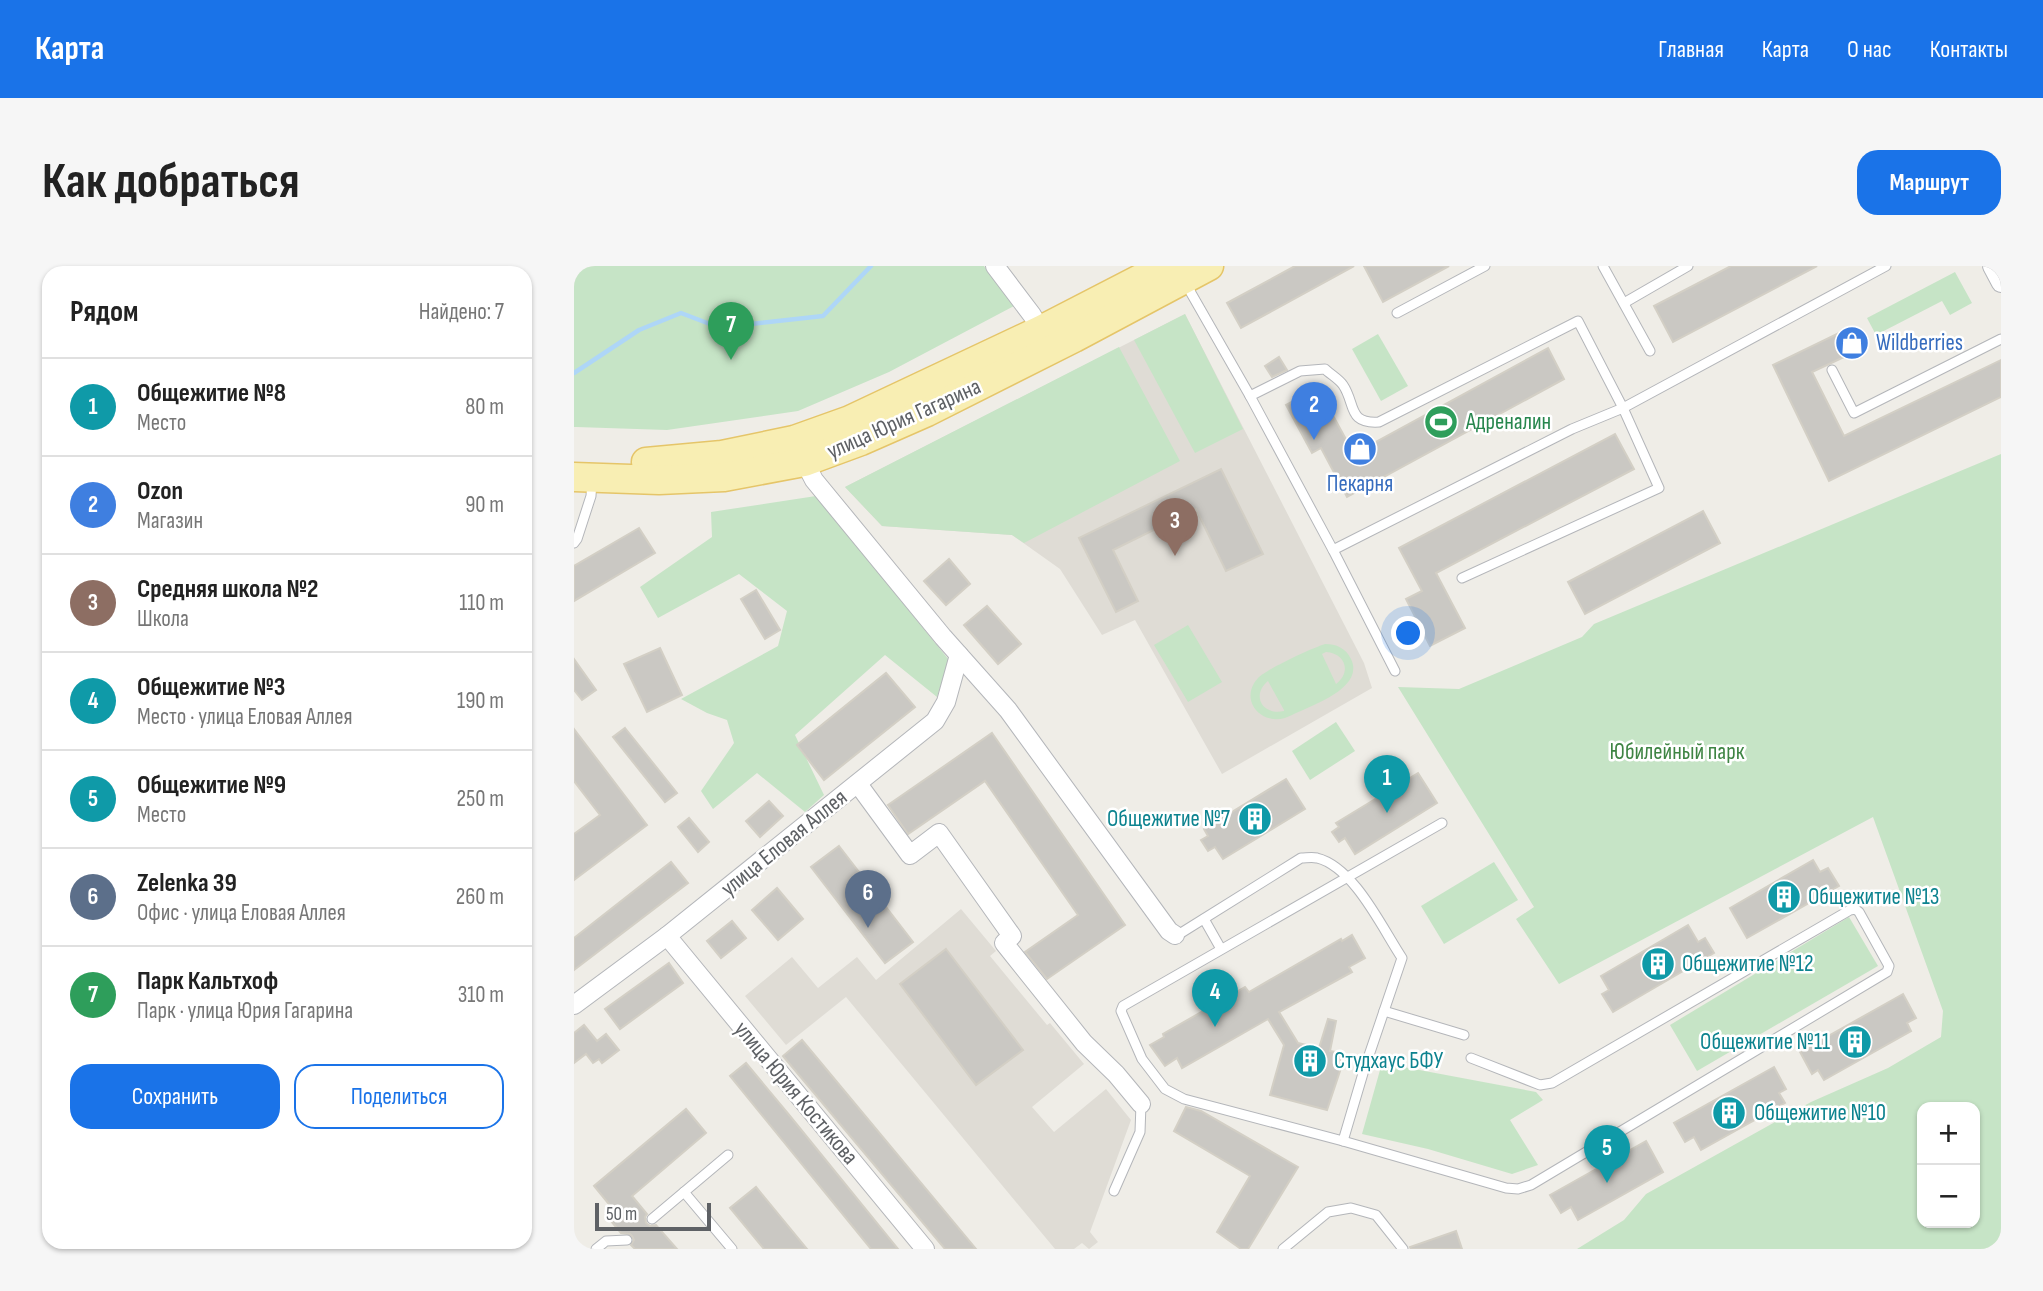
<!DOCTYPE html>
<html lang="ru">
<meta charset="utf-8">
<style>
:root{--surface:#fff;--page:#f6f6f6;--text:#222;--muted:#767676;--line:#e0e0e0;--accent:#1a73e8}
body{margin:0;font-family:"Sofia Sans Condensed",sans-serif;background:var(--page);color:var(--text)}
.controls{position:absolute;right:21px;bottom:21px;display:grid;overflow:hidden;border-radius:14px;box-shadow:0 2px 5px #0004}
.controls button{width:63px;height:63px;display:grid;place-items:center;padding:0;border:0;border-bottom:2px solid var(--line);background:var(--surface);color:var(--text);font:35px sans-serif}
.scale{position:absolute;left:21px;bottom:18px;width:116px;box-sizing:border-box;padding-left:7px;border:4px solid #5e6165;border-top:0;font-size:19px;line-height:24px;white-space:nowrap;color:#5e6165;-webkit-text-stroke:5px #fff;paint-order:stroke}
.you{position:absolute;left:835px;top:368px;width:24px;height:24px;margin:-18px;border:5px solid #fff;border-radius:50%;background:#1a73e8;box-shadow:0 0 0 10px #1a73e833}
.badge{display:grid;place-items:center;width:46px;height:46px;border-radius:50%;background:var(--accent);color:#fff;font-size:23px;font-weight:700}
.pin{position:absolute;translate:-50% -58px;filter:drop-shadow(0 2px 4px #0008)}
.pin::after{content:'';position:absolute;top:37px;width:24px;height:21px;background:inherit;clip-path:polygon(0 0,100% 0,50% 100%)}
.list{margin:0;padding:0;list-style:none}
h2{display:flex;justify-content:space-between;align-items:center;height:91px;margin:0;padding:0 28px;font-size:30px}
h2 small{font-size:23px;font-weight:400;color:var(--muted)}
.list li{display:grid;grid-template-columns:46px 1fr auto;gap:21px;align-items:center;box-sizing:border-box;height:98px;padding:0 28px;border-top:2px solid var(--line)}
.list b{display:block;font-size:26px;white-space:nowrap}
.list p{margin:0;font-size:23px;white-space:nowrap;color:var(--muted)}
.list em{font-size:23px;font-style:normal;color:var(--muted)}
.actions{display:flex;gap:14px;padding:21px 28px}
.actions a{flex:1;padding:16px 0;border:2px solid var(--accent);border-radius:21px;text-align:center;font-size:24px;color:var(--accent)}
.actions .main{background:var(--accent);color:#fff}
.map{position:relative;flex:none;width:1427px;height:983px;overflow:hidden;border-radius:21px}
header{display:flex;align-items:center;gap:42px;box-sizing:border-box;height:98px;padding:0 35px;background:var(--accent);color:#fff}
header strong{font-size:33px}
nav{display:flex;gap:38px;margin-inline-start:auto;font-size:24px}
.intro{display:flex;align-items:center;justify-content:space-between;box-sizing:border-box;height:168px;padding:0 42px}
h1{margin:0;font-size:49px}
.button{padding:18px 32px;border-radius:21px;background:var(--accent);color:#fff;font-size:24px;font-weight:700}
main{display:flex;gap:42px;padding:0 42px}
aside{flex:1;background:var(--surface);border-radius:21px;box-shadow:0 2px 5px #0004}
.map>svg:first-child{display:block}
.education{fill:#dfdcd5}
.green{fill:#c6e4c6;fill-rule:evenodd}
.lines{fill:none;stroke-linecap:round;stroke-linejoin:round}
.stream{stroke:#aed6f7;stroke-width:4.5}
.building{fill:#cac8c3;stroke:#d3cfc5;stroke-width:2}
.lane-casing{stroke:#b4b6ba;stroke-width:11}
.street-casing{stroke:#b4b6ba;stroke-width:20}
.primary-casing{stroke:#e5c569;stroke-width:31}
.lane{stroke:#fff;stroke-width:9}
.street{stroke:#fff;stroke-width:18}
.primary{stroke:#f8eeb3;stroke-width:28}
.labels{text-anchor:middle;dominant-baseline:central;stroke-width:5;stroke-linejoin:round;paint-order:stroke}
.shop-label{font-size:23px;fill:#366cbe;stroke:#fff;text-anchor:start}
.street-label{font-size:23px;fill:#5e6165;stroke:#fff}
.leisure-label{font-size:23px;fill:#27864d;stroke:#fff;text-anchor:start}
.park-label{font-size:23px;fill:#3e8443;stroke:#fff}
.culture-label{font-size:23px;fill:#0d838f;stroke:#fff;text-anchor:start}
</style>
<header>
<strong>Карта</strong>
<nav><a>Главная</a><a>Карта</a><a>О нас</a><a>Контакты</a></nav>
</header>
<div class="intro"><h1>Как добраться</h1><a class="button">Маршрут</a></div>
<main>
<aside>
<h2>Рядом<small>Найдено: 7</small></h2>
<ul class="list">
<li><span class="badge" style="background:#0f9aa8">1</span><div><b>Общежитие №8</b><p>Место</p></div><em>80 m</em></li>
<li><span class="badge" style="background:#3f7fe0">2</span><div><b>Ozon</b><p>Магазин</p></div><em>90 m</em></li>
<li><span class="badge" style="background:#8d6e63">3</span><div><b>Средняя школа №2</b><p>Школа</p></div><em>110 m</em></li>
<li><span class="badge" style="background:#0f9aa8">4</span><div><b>Общежитие №3</b><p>Место · улица Еловая Аллея</p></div><em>190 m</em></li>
<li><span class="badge" style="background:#0f9aa8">5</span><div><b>Общежитие №9</b><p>Место</p></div><em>250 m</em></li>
<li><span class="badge" style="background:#5c6f8a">6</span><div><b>Zelenka 39</b><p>Офис · улица Еловая Аллея</p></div><em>260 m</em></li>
<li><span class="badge" style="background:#2e9e5b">7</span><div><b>Парк Кальтхоф</b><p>Парк · улица Юрия Гагарина</p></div><em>310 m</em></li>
</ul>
<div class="actions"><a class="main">Сохранить</a><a>Поделиться</a></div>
</aside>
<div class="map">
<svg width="1427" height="983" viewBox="0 0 1427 983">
<rect width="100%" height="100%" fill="#efede7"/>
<!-- education -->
<g class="education">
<polygon points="611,48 790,397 798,422 648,508 561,354 528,369 486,303 438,269 308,260 271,221"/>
<polygon points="387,643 422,685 416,690 473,759 476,757 510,798 458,841 480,866 532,823 557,854 516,966 524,976 515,983 508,977 500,983 481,983 272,731 212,779 171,730 218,691 244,722 283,691 302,714"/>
</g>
<!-- green -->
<g class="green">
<polygon points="0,0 410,0 440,40 315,106 224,145 93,164 2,161 0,161"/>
<polygon points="1381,6 1398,37 1376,49 1368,35 1302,69 1293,52"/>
<polygon points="611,48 669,163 621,187 560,74"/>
<polygon points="804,68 834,120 807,135 778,83"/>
<polygon points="545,81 606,195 450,277 438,269 308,260 271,221"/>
<path d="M 1427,188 L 1427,983 L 1003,983 L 1050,954 L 1072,928 L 1237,836 L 1314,802 L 1367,771 L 1369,745 L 1299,551 L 985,718 L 942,653 L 960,641 L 824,421 L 885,423 L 1008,371 L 1020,358 ZM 1348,841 L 1401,841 L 1401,957 L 1348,957 Z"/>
<polygon points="242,230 375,394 363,431 311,389 221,469 250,529 231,546 183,507 139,543 127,525 160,477 153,454 133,447 107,433 204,380 213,345 165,308 84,352 66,321 138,271 137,246"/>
<polygon points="614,359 648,416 614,436 580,379"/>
<path d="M 751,378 C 762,378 772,382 777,393 C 791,422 738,439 718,449 C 690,464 663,435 684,412 C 693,403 738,382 751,378 ZM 752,386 C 771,387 778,406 762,418 L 748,388 ZM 694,415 L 710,444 L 710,445 C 688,450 677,429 694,415 Z"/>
<polygon points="762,456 781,485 736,514 718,485"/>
<polygon points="920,596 944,634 870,678 847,640"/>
<polygon points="1275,651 1304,700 1123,805 1096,759"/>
<polygon points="808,797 962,826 969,834 936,854 964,899 938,908 854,883 788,868"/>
</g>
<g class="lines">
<!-- stream -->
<polyline class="stream" points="0,107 65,64 107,47 149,63 177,58 249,50 297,0"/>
</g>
<!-- building -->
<g class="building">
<polygon points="721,0 780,0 667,62 653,37"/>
<polygon points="790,0 875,0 809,36"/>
<polygon points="1157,0 1243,0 1099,76 1080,40"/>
<polygon points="1267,66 1269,69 1277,66 1285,84 1238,106 1270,170 1427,94 1427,131 1255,215 1199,99"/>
<polygon points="974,82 990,113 773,231 747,182 738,187 712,139 744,122 780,188"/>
<polygon points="705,91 713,104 698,111 691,100"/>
<polygon points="1041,168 1060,203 862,307 891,362 856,380 832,333 848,325 825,282"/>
<polygon points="647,203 689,288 652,305 622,243 539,284 564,335 542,346 505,272"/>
<polygon points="1129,245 1146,277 1011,348 994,316"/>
<polygon points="65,262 81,287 0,335 0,300"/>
<polygon points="375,293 396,318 372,339 350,315"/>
<polygon points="182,324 206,364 191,373 167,333"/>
<polygon points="413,340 447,378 424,398 390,359"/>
<polygon points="86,382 108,429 73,446 50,398"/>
<polygon points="0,393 22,424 8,434 0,424"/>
<polygon points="312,407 341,441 250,514 223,479"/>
<polygon points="51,462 103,527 91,536 39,471"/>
<polygon points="0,463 73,559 0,614 0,568 26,549 0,515"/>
<polygon points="418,467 551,659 473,713 451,686 504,649 411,515 334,568 314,539"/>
<polygon points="844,507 863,537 781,588 771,572 765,576 758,566 765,561 762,557"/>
<polygon points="712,513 731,543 649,593 641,581 634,585 627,574 634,570 630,563"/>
<polygon points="195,535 209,550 186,571 172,555"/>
<polygon points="115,552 135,576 124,586 104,561"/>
<polygon points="265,580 339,676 311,697 237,601"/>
<polygon points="1239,594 1246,606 1254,602 1265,620 1173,672 1156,642"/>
<polygon points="97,596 114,617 0,704 0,672"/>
<polygon points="203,622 229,653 204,674 178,644"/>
<polygon points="158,655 172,672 147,692 133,675"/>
<polygon points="1114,659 1124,676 1131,672 1140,687 1039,746 1028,728 1035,724 1027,710"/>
<polygon points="778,669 791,692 775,701 778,706 705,746 724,777 745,782 754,753 762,755 756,785 768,787 764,802 767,802 753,844 696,829 710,779 694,753 608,802 603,792 591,800 576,779 590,771 589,768 671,721 675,726 767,673 768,675"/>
<polygon points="372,683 449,784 402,819 326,718"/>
<polygon points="95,697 109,717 46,763 31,743"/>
<polygon points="1329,728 1342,752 1333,757 1337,765 1250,814 1244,804 1238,808 1226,786"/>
<polygon points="10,759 23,775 32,768 45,784 28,797 25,793 19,797 12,788 0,797 0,767"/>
<polygon points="228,774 402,983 371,983 209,790"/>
<polygon points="172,797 216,850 324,983 297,983 156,810"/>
<polygon points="1200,801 1212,823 1205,827 1211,837 1127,884 1120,871 1111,876 1100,857"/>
<polygon points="612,841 627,845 724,901 674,983 667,983 643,966 676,910 600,865"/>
<polygon points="112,843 132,867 58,930 73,948 71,951 72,957 76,960 82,959 103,983 61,983 57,979 60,974 58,970 56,968 47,967 32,949 39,943 20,920"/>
<polygon points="1072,875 1089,906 1004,954 997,941 987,947 976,929"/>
<polygon points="182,921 233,983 190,983 156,942"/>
<polygon points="882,965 888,983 837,983 836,981"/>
</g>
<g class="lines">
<!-- lane casing -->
<g class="lane-casing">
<g id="lane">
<polyline points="1029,0 1076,85"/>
<polyline points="613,15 617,27 676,130 759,284 998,163 1049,142 1085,222 888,312"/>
<polyline points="1050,37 1114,0"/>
<polyline points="823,47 911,0"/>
<polyline points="1258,104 1280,147 1427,73"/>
<path d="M 676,130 L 726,105 L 751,103 C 756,108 765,113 769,119 C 782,138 773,158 805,156 L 1004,55 L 1049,142 L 1312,0"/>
<polyline points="0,277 3,273 17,230 18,214"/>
<polyline points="759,284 821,405"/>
<polyline points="868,557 549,740 547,745 568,793 591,823 610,833 769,875 932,922 944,923 957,919 1313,706 1315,700 1285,646 1281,643 1276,644 978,817 966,819 897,792"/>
<polyline points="630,653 647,683"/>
<path d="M 601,669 L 607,667 L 727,592 C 732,592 738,591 743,592 C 780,601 808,662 828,692 L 790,804 L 769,875"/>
<polyline points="810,745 890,769"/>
<polyline points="540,925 566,866 567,838"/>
<polyline points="110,926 158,983"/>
<polyline points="78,953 154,889"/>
<polyline points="22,983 32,975 53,974"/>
<polyline points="709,983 754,946 777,942 802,949 829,983"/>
</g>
</g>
<!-- street casing -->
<g class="street-casing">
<g id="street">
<polyline points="421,0 458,49 471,71"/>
<polyline points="1418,0 1427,17"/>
<polyline points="227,189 240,214 369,371 434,444 595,665 601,669"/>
<polyline points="284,518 336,589 365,567 438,670 430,677 510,777 542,808 567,838"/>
<polyline points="93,670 351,983"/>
<polyline points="0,739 93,670 361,455 372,436 385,389"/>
</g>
</g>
<!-- primary casing -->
<g class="primary-casing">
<g id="primary">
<polyline points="72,196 148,189 220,174 276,154 467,64 591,0"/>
<polyline points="0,211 85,214 150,211 230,196 287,175 353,146 500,72 635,0"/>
</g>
</g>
<!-- lane -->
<use href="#lane" class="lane"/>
<!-- street -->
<use href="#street" class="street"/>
<!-- primary -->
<use href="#primary" class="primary"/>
</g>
<!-- icons -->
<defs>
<g id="shop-disc" transform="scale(1.75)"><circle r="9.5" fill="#3f7fe0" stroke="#fff"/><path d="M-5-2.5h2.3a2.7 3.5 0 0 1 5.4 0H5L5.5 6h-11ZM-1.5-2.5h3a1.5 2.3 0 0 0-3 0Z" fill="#fff"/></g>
<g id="stadium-disc" transform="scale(1.75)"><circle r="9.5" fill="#2e9e5b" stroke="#fff"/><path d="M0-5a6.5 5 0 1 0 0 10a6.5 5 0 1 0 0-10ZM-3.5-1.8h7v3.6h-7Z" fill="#fff"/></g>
<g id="building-disc" transform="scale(1.75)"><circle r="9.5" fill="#0f9aa8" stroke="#fff"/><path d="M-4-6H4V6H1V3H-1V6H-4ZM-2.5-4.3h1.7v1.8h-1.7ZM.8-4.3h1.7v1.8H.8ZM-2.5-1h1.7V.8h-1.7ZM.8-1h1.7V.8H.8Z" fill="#fff"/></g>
</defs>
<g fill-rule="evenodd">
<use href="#shop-disc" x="1278" y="77"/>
<use href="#stadium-disc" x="867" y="156"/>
<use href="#shop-disc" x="786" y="183"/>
<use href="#building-disc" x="681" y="553"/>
<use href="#building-disc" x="1210" y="631"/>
<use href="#building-disc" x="1084" y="698"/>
<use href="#building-disc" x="1281" y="776"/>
<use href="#building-disc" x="736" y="795"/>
<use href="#building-disc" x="1155" y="847"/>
</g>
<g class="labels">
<!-- shop labels -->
<g class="shop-label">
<text x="1302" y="77">Wildberries</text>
<text x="786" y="218" text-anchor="middle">Пекарня</text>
</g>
<!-- street labels -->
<g class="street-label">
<text transform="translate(330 153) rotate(-24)">улица Юрия Гагарина</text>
<text transform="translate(210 577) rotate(-39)">улица Еловая Аллея</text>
<text transform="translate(222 827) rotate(50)">улица Юрия Костикова</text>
</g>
<!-- leisure labels -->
<g class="leisure-label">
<text x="892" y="156">Адреналин</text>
</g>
<!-- park labels -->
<g class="park-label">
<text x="1103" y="486">Юбилейный парк</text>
</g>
<!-- culture labels -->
<g class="culture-label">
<text x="656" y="553" text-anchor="end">Общежитие №7</text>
<text x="1234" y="631">Общежитие №13</text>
<text x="1108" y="698">Общежитие №12</text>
<text x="1256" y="776" text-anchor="end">Общежитие №11</text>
<text x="760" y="795">Студхаус БФУ</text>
<text x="1180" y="847">Общежитие №10</text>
</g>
</g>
</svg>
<div class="controls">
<button>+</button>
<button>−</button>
</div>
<div class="scale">50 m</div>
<div class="you"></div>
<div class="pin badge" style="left:813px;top:547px;background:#0f9aa8">1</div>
<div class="pin badge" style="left:740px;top:174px;background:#3f7fe0">2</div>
<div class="pin badge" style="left:601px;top:290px;background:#8d6e63">3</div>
<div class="pin badge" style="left:641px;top:761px;background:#0f9aa8">4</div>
<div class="pin badge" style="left:1033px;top:917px;background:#0f9aa8">5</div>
<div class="pin badge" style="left:294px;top:662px;background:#5c6f8a">6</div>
<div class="pin badge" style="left:157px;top:94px;background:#2e9e5b">7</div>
</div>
</main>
